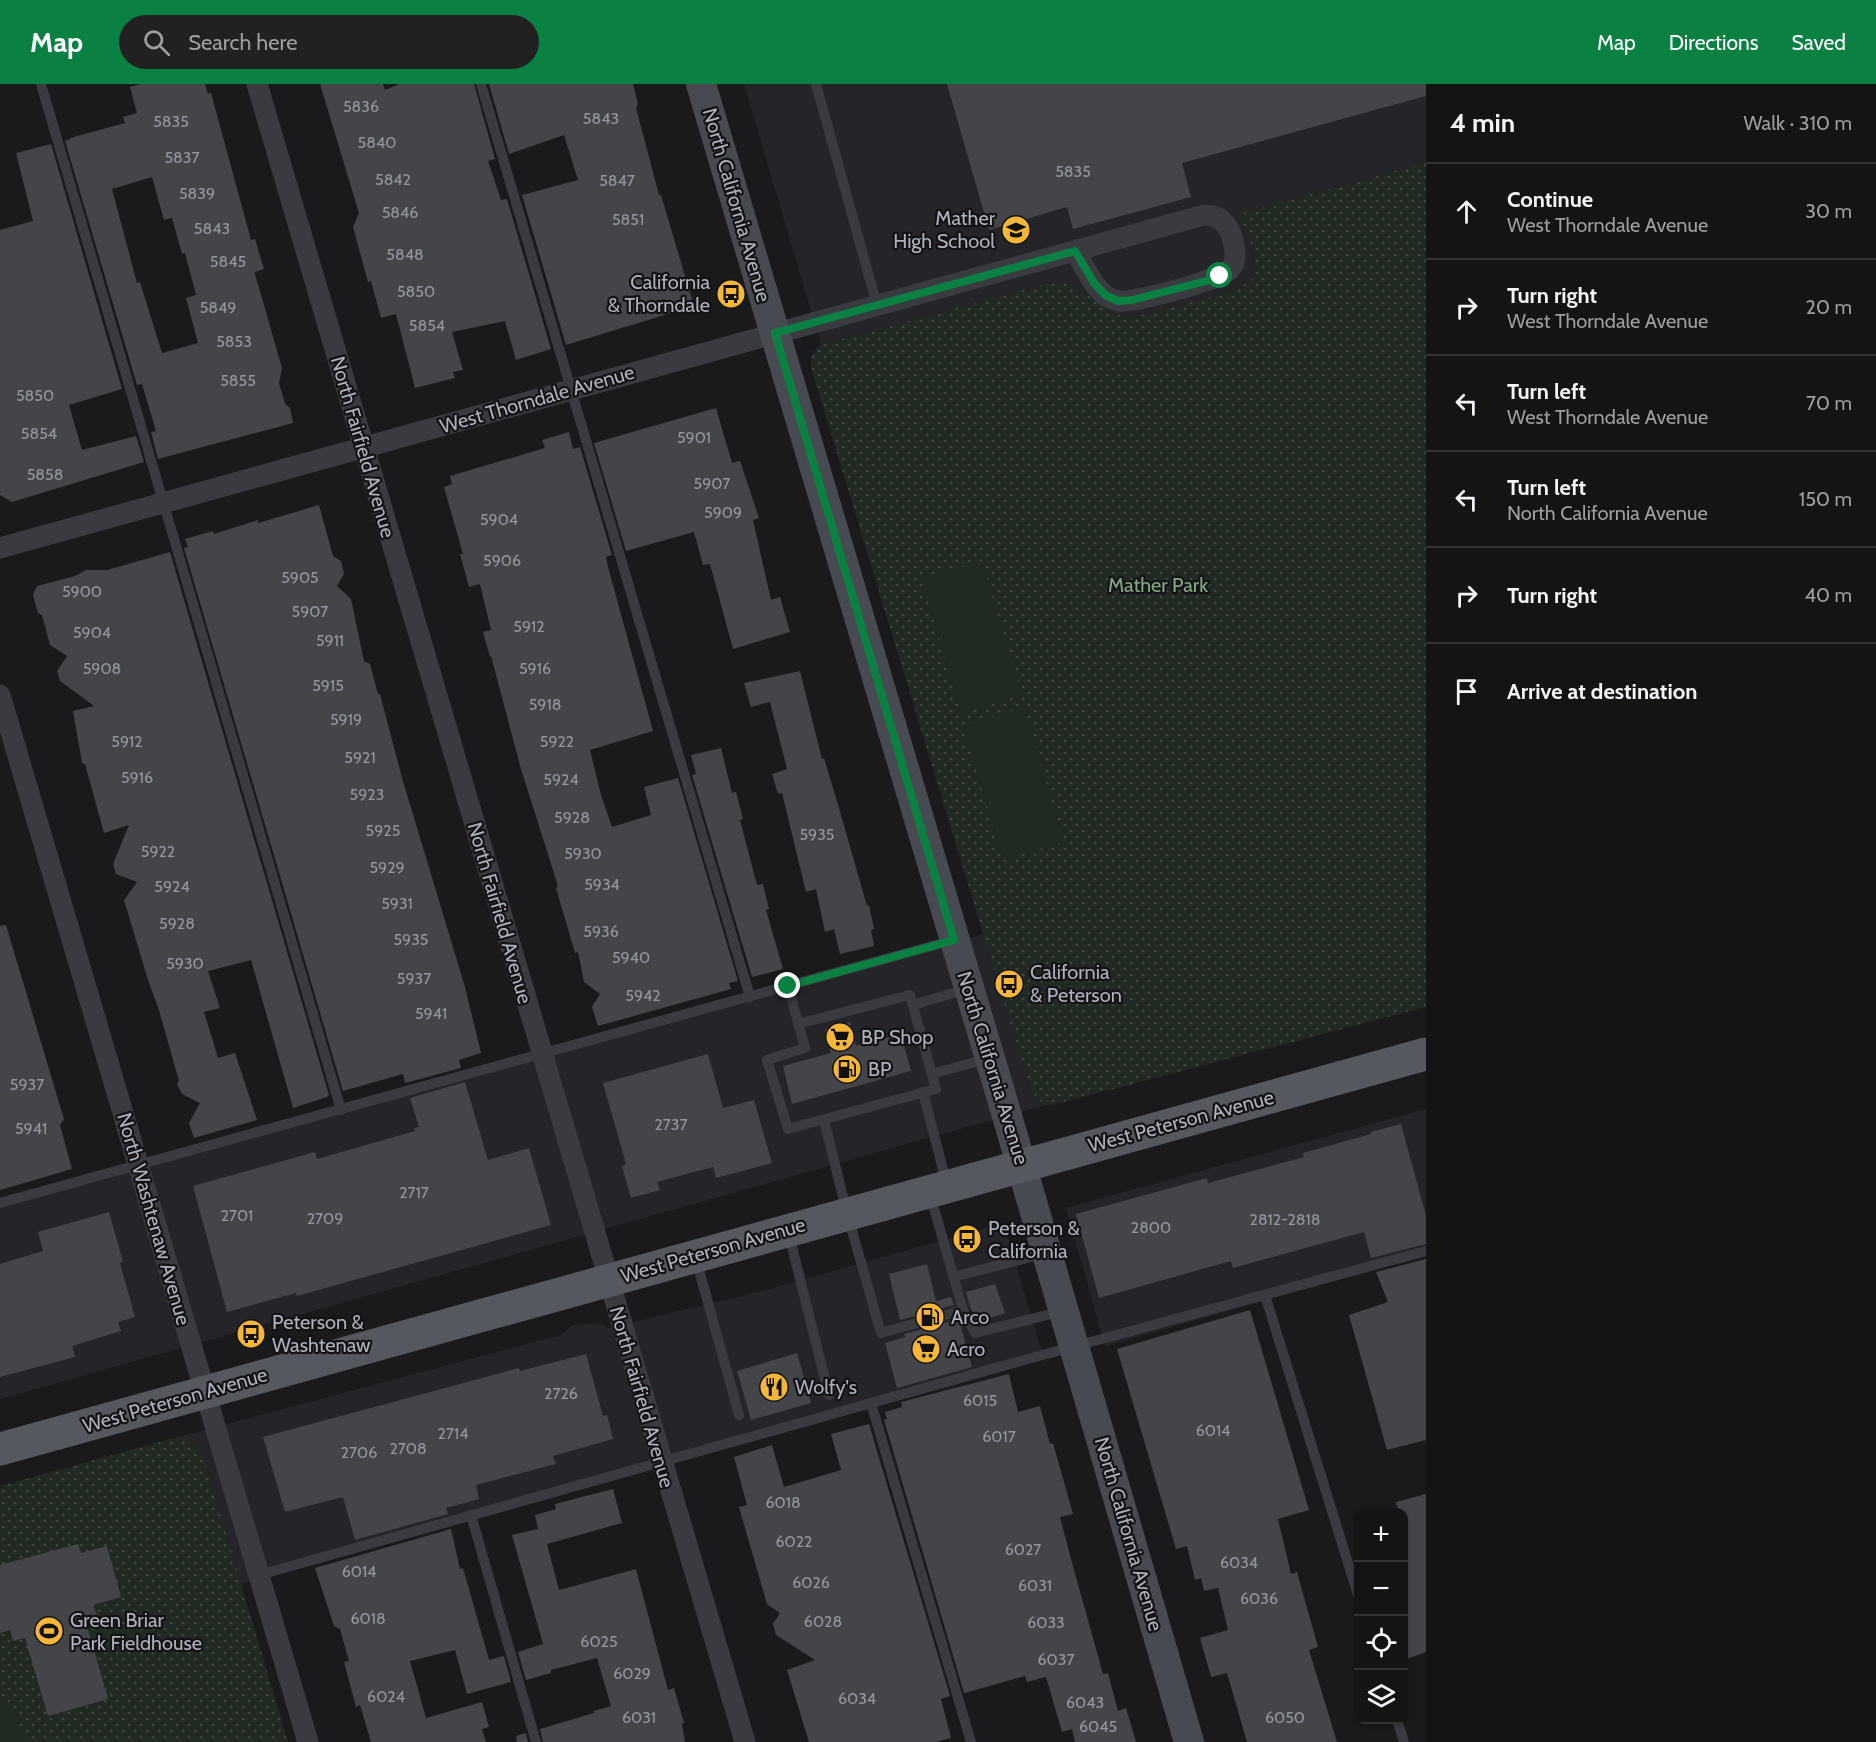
<!DOCTYPE html>
<meta charset="utf-8">
<style>
:root{--surface:#141415;--page:#212122;--text:#f1f3f6;--muted:#9d9ea0;--line:#333334;--accent:#0b8043}
body{margin:0;font-family:Cabin,sans-serif;background:var(--page);color:var(--text)}
.controls{position:absolute;right:18px;bottom:18px;display:grid;overflow:hidden;border-radius:12px;box-shadow:0 2px 4px #0004}
.controls button{width:54px;height:54px;display:grid;place-items:center;padding:0;border:0;border-bottom:2px solid var(--line);background:var(--surface);color:var(--text);font:30px sans-serif}
.stop{position:absolute;width:18px;height:18px;margin:-14px;border:4px solid #0b8043;border-radius:50%;background:#fff}
.stop.end{background:#0b8043;border-color:#fff;box-shadow:0 2px 6px #0008}
.list{margin:0;padding:0;list-style:none}
h2{display:flex;justify-content:space-between;align-items:center;height:78px;margin:0;padding:0 24px;font-size:26px}
h2 small{font-size:20px;font-weight:400;color:var(--muted)}
.list li{display:grid;grid-template-columns:39px 1fr auto;gap:18px;align-items:center;box-sizing:border-box;height:96px;padding:0 24px;border-top:2px solid var(--line)}
.list b{display:block;font-size:22px;white-space:nowrap}
.list p{margin:0;font-size:20px;white-space:nowrap;color:var(--muted)}
.list em{font-size:20px;font-style:normal;color:var(--muted)}
.icon{flex:none;width:33px;height:33px;fill:none;stroke:currentColor;stroke-width:2;stroke-linecap:round;stroke-linejoin:round}
.map{position:relative;flex:none;width:1426px;height:1658px;overflow:hidden}
header{display:flex;align-items:center;gap:36px;box-sizing:border-box;height:84px;padding:0 30px;background:var(--accent);color:#fff}
header strong{font-size:28px}
nav{display:flex;gap:33px;margin-inline-start:auto;font-size:21px}
.search{width:420px;height:54px;background:var(--page);display:flex;align-items:center;gap:15px;box-sizing:border-box;padding:0 21px;border-radius:33px;color:var(--muted);font-size:22px}
main{display:flex}
aside{flex:1;background:var(--surface)}
.map>svg:first-child{display:block}
.built{fill:#252529}
.park{fill:url(#park-dots)}
.pitch{fill:#212a22}
.building{fill:#444549;fill-rule:evenodd}
.lines{fill:none;stroke-linecap:round;stroke-linejoin:round}
.lane{stroke:#3a3b41;stroke-width:10}
.street{stroke:#3a3b41;stroke-width:21}
.secondary{stroke:#484a51;stroke-width:30}
.primary{stroke:#565860;stroke-width:33}
.route{stroke:#0b8043;stroke-width:8}
.labels{text-anchor:middle;dominant-baseline:central;stroke-width:4.5;stroke-linejoin:round;paint-order:stroke}
.number-label{font-size:16px;fill:#92969f}
.street-label{font-size:20px;fill:#acb1bc;stroke:#141417}
.poi-label{font-size:20px;fill:#acb1bc;stroke:#141417;text-anchor:start}
.park-label{font-size:20px;fill:#83a785;stroke:#141417}
</style>
<header>
<strong>Map</strong>
<div class="search"><svg class="icon" aria-label="search" viewBox="0 0 24 24"><circle cx="10" cy="10" r="6"/><path d="M15 15l6 6"/></svg>Search here</div>
<nav><a>Map</a><a>Directions</a><a>Saved</a></nav>
</header>
<main>
<div class="map">
<svg width="1426" height="1658" viewBox="0 0 1426 1658">
<defs>
<pattern id="park-dots" width="8" height="8" patternUnits="userSpaceOnUse" patternTransform="scale(1.5)"><rect width="8" height="8" fill="#212a22"/><path d="M2 2h.1M6 6h.1" fill="none" stroke="#3f4640" stroke-width="1.8" stroke-linecap="round"/></pattern>
</defs>
<rect width="100%" height="100%" fill="#1a1a1c"/>
<!-- built -->
<g class="built">
<polygon points="744,0 1426,0 1426,78 1240,130 1252,162 1255,181 1252,195 1237,206 1129,234 1113,229 1074,202 1046,200 821,261"/>
<polygon points="984,850 1030,1004 1036,1014 1046,1021 0,1315 0,1122"/>
<polygon points="1426,1025 1426,1171 1105,1262 1066,1124"/>
<polygon points="1004,1139 1043,1273 241,1500 204,1375 198,1364 188,1355 174,1354 561,1251 573,1241 600,1239 608,1244 762,1207"/>
</g>
<!-- park -->
<g class="park">
<path d="M 1426,78 L 1426,923 L 1056,1020 L 1046,1021 L 1036,1014 L 1030,1004 L 812,287 C 810,275 811,269 821,261 L 1046,200 L 1063,199 L 1074,202 L 1113,229 L 1129,234 L 1237,206 L 1252,195 L 1255,181 L 1252,162 L 1240,130 Z"/>
<polygon points="174,1354 188,1355 198,1364 204,1375 288,1658 0,1658 0,1402"/>
</g>
<!-- pitch -->
<g class="pitch">
<polygon points="982,477 1022,611 961,629 921,495"/>
<polygon points="1024,623 1064,758 1003,776 963,642"/>
<polygon points="11,1617 24,1658 0,1658 0,1621"/>
</g>
<!-- building -->
<g class="building">
<path d="M 141,0 L 205,0 L 208,10 L 211,9 L 251,156 L 255,155 L 264,185 L 255,188 L 255,190 L 282,284 L 279,299 L 285,320 L 290,324 L 293,339 L 158,375 L 151,348 L 156,347 L 142,300 L 137,301 L 65,57 L 70,55 L 70,54 L 125,39 L 123,33 L 137,29 L 130,3 ZM 152,93 L 164,136 L 172,134 L 182,170 L 185,169 L 196,211 L 186,214 L 198,259 L 162,269 L 140,198 L 137,199 L 112,105 Z"/>
<polygon points="320,0 383,0 385,6 399,0 474,0 495,75 488,77 501,116 507,115 551,265 516,276 505,237 452,248 463,286 453,288 455,294 415,304 396,230 381,234 371,197 368,198 353,143 359,129"/>
<polygon points="489,0 633,0 638,20 636,24 659,111 661,111 694,222 566,261 522,111 578,96 564,51 509,70"/>
<polygon points="947,0 1426,0 1426,12 1182,79 1191,113 1073,145 1067,123 989,146"/>
<polygon points="51,60 122,305 69,321 82,366 136,352 144,378 12,418 0,411 0,146 33,137 16,69"/>
<polygon points="716,324 732,379 740,377 759,434 753,436 771,516 780,513 790,548 733,565 710,480 703,481 694,448 626,467 594,359"/>
<polygon points="569,348 573,365 580,363 612,471 606,473 608,483 653,647 590,666 601,711 612,743 651,731 644,703 678,694 738,897 729,899 731,905 598,942 592,923 600,910 584,898 578,868 575,869 556,804 558,802 521,685 491,572 490,573 483,548 491,546 480,500 469,503 460,470 463,470 444,403 452,400 450,392 545,364 542,356"/>
<polygon points="319,421 333,472 341,477 344,490 337,502 351,515 364,577 370,580 378,610 380,610 402,694 465,903 481,969 459,976 461,984 405,999 403,990 343,1007 184,464 188,463 185,455 213,447 214,450 258,436 258,439"/>
<polygon points="170,468 329,1011 327,1013 293,1024 251,876 208,887 220,924 204,928 218,974 235,969 257,1036 194,1054 189,1039 200,1019 182,1010 177,1000 179,997 159,926 147,893 124,816 137,798 116,790 113,780 129,741 104,749 85,680 82,679 73,627 94,622 60,597 57,587 67,572 50,561 42,531 38,529 33,511 37,502 75,492 86,486 107,486"/>
<polygon points="800,587 822,675 824,674 839,724 867,822 869,821 874,845 871,846 874,862 840,870 834,845 825,848 816,805 806,808 782,709 778,710 772,690 787,685 770,618 751,623 744,599"/>
<polygon points="721,664 732,709 736,708 743,735 740,736 757,801 763,800 769,825 766,826 783,885 752,893 692,691 696,690 691,671"/>
<polygon points="6,841 60,1022 64,1035 60,1041 72,1085 0,1106 0,842"/>
<polygon points="850,938 856,962 901,950 911,987 792,1020 783,982 831,969 825,945"/>
<polygon points="708,970 723,1024 754,1016 772,1079 716,1094 713,1083 657,1098 660,1106 631,1114 622,1082 626,1080 603,999"/>
<polygon points="465,998 488,1076 529,1064 551,1141 297,1212 296,1209 227,1228 193,1102 315,1068 317,1075 415,1047 414,1044 419,1043 410,1014"/>
<polygon points="1401,1040 1426,1132 1426,1160 1371,1174 1364,1148 1233,1184 1231,1177 1099,1214 1076,1130 1207,1094 1208,1099 1304,1073 1303,1069 1371,1050 1371,1048"/>
<polygon points="109,1128 123,1178 120,1179 135,1233 118,1238 121,1247 72,1262 75,1273 0,1293 0,1180 43,1167 38,1148"/>
<polygon points="1426,1175 1426,1356 1387,1366 1349,1231 1388,1218 1376,1188"/>
<polygon points="927,1180 936,1217 951,1213 954,1221 900,1236 889,1190"/>
<polygon points="995,1200 1005,1229 978,1238 970,1223 966,1208"/>
<polygon points="1250,1226 1309,1426 1278,1435 1291,1490 1297,1488 1318,1563 1309,1566 1337,1658 1247,1658 1227,1589 1211,1593 1200,1554 1228,1546 1218,1504 1204,1507 1201,1494 1195,1496 1187,1462 1176,1465 1117,1265"/>
<polygon points="959,1235 963,1242 961,1243 972,1283 897,1304 885,1259 905,1253 904,1250"/>
<polygon points="797,1269 811,1319 751,1336 737,1287"/>
<polygon points="586,1270 603,1332 607,1331 613,1355 553,1372 556,1380 476,1401 479,1415 446,1424 448,1430 355,1456 343,1413 285,1428 263,1353 519,1284 520,1287"/>
<polygon points="1009,1290 1018,1328 1040,1322 1050,1360 1053,1359 1073,1430 1060,1433 1071,1475 1103,1590 1108,1589 1118,1627 1126,1624 1136,1658 1075,1658 1072,1645 1062,1648 1046,1593 1027,1598 1025,1592 964,1609 884,1336 887,1335 885,1328 902,1323 901,1318"/>
<polygon points="869,1340 950,1612 941,1615 951,1654 936,1658 809,1658 787,1586 815,1576 776,1551 773,1540 780,1529 767,1520 739,1423 747,1421 734,1373 772,1361 784,1403 841,1386 831,1350"/>
<polygon points="613,1405 622,1439 547,1460 559,1506 636,1485 668,1606 674,1604 684,1639 682,1640 685,1658 543,1658 540,1645 594,1629 594,1627 611,1622 597,1574 551,1586 551,1589 526,1596 518,1568 543,1560 512,1451 538,1445 535,1431 556,1425 555,1420"/>
<polygon points="1426,1410 1426,1568 1404,1576 1404,1428 1398,1428 1396,1418"/>
<polygon points="451,1445 460,1485 463,1484 489,1576 504,1572 511,1598 467,1610 455,1566 410,1577 426,1634 482,1618 489,1643 482,1645 486,1658 371,1658 360,1621 356,1623 344,1578 349,1577 340,1545 334,1542 315,1484"/>
<polygon points="78,1460 81,1469 107,1462 121,1513 93,1521 97,1531 85,1535 108,1615 48,1632 25,1554 13,1557 10,1546 0,1549 0,1481"/>
<polygon points="526,1649 528,1658 517,1658 516,1652"/>
</g>
<g class="lines">
<!-- lane -->
<g class="lane">
<polyline points="41,0 341,1026"/>
<polyline points="481,0 750,913"/>
<polyline points="816,0 877,221"/>
<polyline points="788,902 805,964 767,976 788,1045 936,1005 910,911 798,940"/>
<polyline points="913,921 967,905"/>
<polyline points="932,990 989,974"/>
<polyline points="923,1008 947,1101"/>
<polyline points="824,1036 847,1129 881,1249 963,1226 930,1110"/>
<polyline points="0,1119 954,856"/>
<polyline points="789,1151 829,1311"/>
<polyline points="696,1175 739,1331"/>
<polyline points="953,1193 1046,1169"/>
<polyline points="1265,1211 1358,1511"/>
<polyline points="963,1226 975,1249 1063,1227"/>
<polyline points="871,1319 971,1658"/>
<polyline points="471,1431 536,1658"/>
<polyline points="259,1491 1035,1273 1426,1167"/>
<polyline points="1397,1636 1404,1658"/>
</g>
<!-- street -->
<g class="street">
<polyline points="257,0 745,1658"/>
<path d="M 0,464 L 1204,131 C 1211,131 1216,132 1221,136 C 1233,146 1241,175 1229,186 C 1219,196 1134,219 1119,217 C 1115,217 1110,214 1106,212 C 1092,202 1084,181 1075,167"/>
<polyline points="0,611 308,1658"/>
</g>
<!-- secondary -->
<polyline class="secondary" points="701,0 1005,1025 1189,1658"/>
<!-- primary -->
<polyline class="primary" points="0,1365 1426,970"/>
</g>
<g class="lines">
<!-- route -->
<polyline class="route" points="788,902 954,856 775,249 1075,167 1094,199 1105,211 1118,217 1132,216 1210,196 1220,192"/>
</g>
<!-- icons -->
<defs>
<g id="school-disc" transform="scale(1.5)"><circle r="9.5" fill="#f5b639" stroke="#141417"/><path d="M0-5L7-2L0 1L-7-2ZM-4 1L0 2.5L4 1V4Q0 6-4 4Z" fill="#111"/></g>
<g id="bus-disc" transform="scale(1.5)"><circle r="9.5" fill="#f5b639" stroke="#141417"/><path d="M-5-6H5V4H4V6H2V4H-2V6H-4V4H-5ZM-3.5-4V0h7V-4ZM-3.5 1.2v1.5H-2V1.2ZM2 1.2v1.5H3.5V1.2Z" fill="#111"/></g>
<g id="supermarket-disc" transform="scale(1.5)"><circle r="9.5" fill="#f5b639" stroke="#141417"/><path d="M-6-5.5h2.5l.6 2H6L4.5 2H-2.5L-4.4-4H-6ZM-1.5 3.2a1.3 1.3 0 1 0 .1 0ZM3 3.2a1.3 1.3 0 1 0 .1 0Z" fill="#111"/></g>
<g id="fuel-disc" transform="scale(1.5)"><circle r="9.5" fill="#f5b639" stroke="#141417"/><path d="M-5.5-6h7V0h2V4h1.3V-2.5L3-4.5l.8-.8L6-3V5H2.5V1h-1V6h-7ZM-4.2-4.7v3.2H.2V-4.7Z" fill="#111"/></g>
<g id="restaurant-disc" transform="scale(1.5)"><circle r="9.5" fill="#f5b639" stroke="#141417"/><path d="M-5-6h1v4h1v-4h1v4h1v-4h1v5L-1.5 .5V6h-2V.5L-5-1ZM5-6V6H3V1.5H1.5Q1.5-4 5-6Z" fill="#111"/></g>
<g id="stadium-disc" transform="scale(1.5)"><circle r="9.5" fill="#f5b639" stroke="#141417"/><path d="M0-5a6.5 5 0 1 0 0 10a6.5 5 0 1 0 0-10ZM-3.5-1.8h7v3.6h-7Z" fill="#111"/></g>
</defs>
<g fill-rule="evenodd">
<use href="#school-disc" x="1016" y="146"/>
<use href="#bus-disc" x="731" y="210"/>
<use href="#bus-disc" x="1009" y="900"/>
<use href="#supermarket-disc" x="840" y="953"/>
<use href="#fuel-disc" x="847" y="985"/>
<use href="#bus-disc" x="967" y="1155"/>
<use href="#fuel-disc" x="930" y="1233"/>
<use href="#bus-disc" x="251" y="1250"/>
<use href="#supermarket-disc" x="926" y="1265"/>
<use href="#restaurant-disc" x="774" y="1303"/>
<use href="#stadium-disc" x="49" y="1547"/>
</g>
<g class="labels">
<!-- number labels -->
<g class="number-label">
<text x="361" y="22">5836</text>
<text x="601" y="34">5843</text>
<text x="171" y="37">5835</text>
<text x="377" y="58">5840</text>
<text x="182" y="73">5837</text>
<text x="1073" y="87">5835</text>
<text x="393" y="95">5842</text>
<text x="617" y="96">5847</text>
<text x="197" y="109">5839</text>
<text x="400" y="128">5846</text>
<text x="628" y="135">5851</text>
<text x="212" y="144">5843</text>
<text x="405" y="170">5848</text>
<text x="228" y="177">5845</text>
<text x="416" y="207">5850</text>
<text x="218" y="223">5849</text>
<text x="427" y="241">5854</text>
<text x="234" y="257">5853</text>
<text x="238" y="296">5855</text>
<text x="35" y="311">5850</text>
<text x="39" y="349">5854</text>
<text x="694" y="353">5901</text>
<text x="45" y="390">5858</text>
<text x="712" y="399">5907</text>
<text x="723" y="428">5909</text>
<text x="499" y="435">5904</text>
<text x="502" y="476">5906</text>
<text x="300" y="493">5905</text>
<text x="82" y="507">5900</text>
<text x="310" y="527">5907</text>
<text x="529" y="542">5912</text>
<text x="92" y="548">5904</text>
<text x="330" y="556">5911</text>
<text x="102" y="584">5908</text>
<text x="535" y="584">5916</text>
<text x="328" y="601">5915</text>
<text x="545" y="620">5918</text>
<text x="346" y="635">5919</text>
<text x="127" y="657">5912</text>
<text x="557" y="657">5922</text>
<text x="360" y="673">5921</text>
<text x="137" y="693">5916</text>
<text x="561" y="695">5924</text>
<text x="367" y="710">5923</text>
<text x="572" y="733">5928</text>
<text x="383" y="746">5925</text>
<text x="817" y="750">5935</text>
<text x="158" y="767">5922</text>
<text x="583" y="769">5930</text>
<text x="387" y="783">5929</text>
<text x="602" y="800">5934</text>
<text x="172" y="802">5924</text>
<text x="397" y="819">5931</text>
<text x="177" y="839">5928</text>
<text x="601" y="847">5936</text>
<text x="411" y="855">5935</text>
<text x="631" y="873">5940</text>
<text x="185" y="879">5930</text>
<text x="414" y="894">5937</text>
<text x="643" y="911">5942</text>
<text x="431" y="929">5941</text>
<text x="27" y="1000">5937</text>
<text x="671" y="1040">2737</text>
<text x="31" y="1044">5941</text>
<text x="414" y="1108">2717</text>
<text x="237" y="1131">2701</text>
<text x="325" y="1134">2709</text>
<text x="1285" y="1135">2812-2818</text>
<text x="1151" y="1143">2800</text>
<text x="561" y="1309">2726</text>
<text x="980" y="1316">6015</text>
<text x="1213" y="1346">6014</text>
<text x="453" y="1349">2714</text>
<text x="999" y="1352">6017</text>
<text x="408" y="1364">2708</text>
<text x="359" y="1368">2706</text>
<text x="783" y="1418">6018</text>
<text x="794" y="1457">6022</text>
<text x="1023" y="1465">6027</text>
<text x="1239" y="1478">6034</text>
<text x="359" y="1487">6014</text>
<text x="811" y="1498">6026</text>
<text x="1035" y="1501">6031</text>
<text x="1259" y="1514">6036</text>
<text x="368" y="1534">6018</text>
<text x="823" y="1537">6028</text>
<text x="1046" y="1538">6033</text>
<text x="599" y="1557">6025</text>
<text x="1056" y="1575">6037</text>
<text x="632" y="1589">6029</text>
<text x="386" y="1612">6024</text>
<text x="857" y="1614">6034</text>
<text x="1085" y="1618">6043</text>
<text x="639" y="1633">6031</text>
<text x="1285" y="1633">6050</text>
<text x="1098" y="1642">6045</text>
</g>
<!-- street labels -->
<g class="street-label">
<text transform="translate(737 121) rotate(74)">North California Avenue</text>
<text transform="translate(537 315) rotate(-16)">West Thorndale Avenue</text>
<text transform="translate(363 363) rotate(74)">North Fairfield Avenue</text>
<text transform="translate(500 829) rotate(74)">North Fairfield Avenue</text>
<text transform="translate(993 984) rotate(73)">North California Avenue</text>
<text transform="translate(1181 1037) rotate(-15)">West Peterson Avenue</text>
<text transform="translate(154 1135) rotate(74)">North Washtenaw Avenue</text>
<text transform="translate(713 1166) rotate(-16)">West Peterson Avenue</text>
<text transform="translate(642 1313) rotate(74)">North Fairfield Avenue</text>
<text transform="translate(175 1316) rotate(-16)">West Peterson Avenue</text>
<text transform="translate(1129 1450) rotate(74)">North California Avenue</text>
</g>
<!-- poi labels -->
<g class="poi-label">
<text x="995" y="134" text-anchor="end">Mather<tspan x="995" dy="23">High School</tspan></text>
<text x="710" y="198" text-anchor="end">California<tspan x="710" dy="23">&amp; Thorndale</tspan></text>
<text x="1030" y="888">California<tspan x="1030" dy="23">&amp; Peterson</tspan></text>
<text x="861" y="953">BP Shop</text>
<text x="868" y="985">BP</text>
<text x="988" y="1144">Peterson &amp;<tspan x="988" dy="23">California</tspan></text>
<text x="951" y="1233">Arco</text>
<text x="272" y="1238">Peterson &amp;<tspan x="272" dy="23">Washtenaw</tspan></text>
<text x="947" y="1265">Acro</text>
<text x="795" y="1303">Wolfy's</text>
<text x="70" y="1536">Green Briar<tspan x="70" dy="23">Park Fieldhouse</tspan></text>
</g>
<!-- park labels -->
<g class="park-label">
<text x="1158" y="501">Mather Park</text>
</g>
</g>
</svg>
<div class="controls">
<button>+</button>
<button>−</button>
<button><svg class="icon" aria-label="locate" viewBox="0 0 24 24"><circle cx="12" cy="12" r="6"/><path d="M12 2v4M12 18v4M2 12h4M18 12h4"/></svg></button>
<button><svg class="icon" aria-label="layers" viewBox="0 0 24 24"><path d="M12 4l9 5-9 5-9-5zM3 14l9 5 9-5"/></svg></button>
</div>
<div class="stop" style="left:1220px;top:192px"></div>
<div class="stop end" style="left:788px;top:902px"></div>
</div>
<aside>
<h2>4 min<small>Walk · 310 m</small></h2>
<ul class="list">
<li><svg class="icon" aria-label="ahead" viewBox="0 0 24 24"><path d="M12 20V5M6 11l6-6 6 6"/></svg><div><b>Continue</b><p>West Thorndale Avenue</p></div><em>30 m</em></li>
<li><svg class="icon" aria-label="right" viewBox="0 0 24 24"><path d="M7 20v-9h11M14 6l5 5-5 5"/></svg><div><b>Turn right</b><p>West Thorndale Avenue</p></div><em>20 m</em></li>
<li><svg class="icon" aria-label="left" viewBox="0 0 24 24"><path d="M17 20v-9H6M10 6l-5 5 5 5"/></svg><div><b>Turn left</b><p>West Thorndale Avenue</p></div><em>70 m</em></li>
<li><svg class="icon" aria-label="left" viewBox="0 0 24 24"><path d="M17 20v-9H6M10 6l-5 5 5 5"/></svg><div><b>Turn left</b><p>North California Avenue</p></div><em>150 m</em></li>
<li><svg class="icon" aria-label="right" viewBox="0 0 24 24"><path d="M7 20v-9h11M14 6l5 5-5 5"/></svg><div><b>Turn right</b></div><em>40 m</em></li>
<li><svg class="icon" aria-label="arrive" viewBox="0 0 24 24"><path d="M6 21V4h12l-3 4 3 4H6"/></svg><div><b>Arrive at destination</b></div></li>
</ul>
</aside>
</main>
